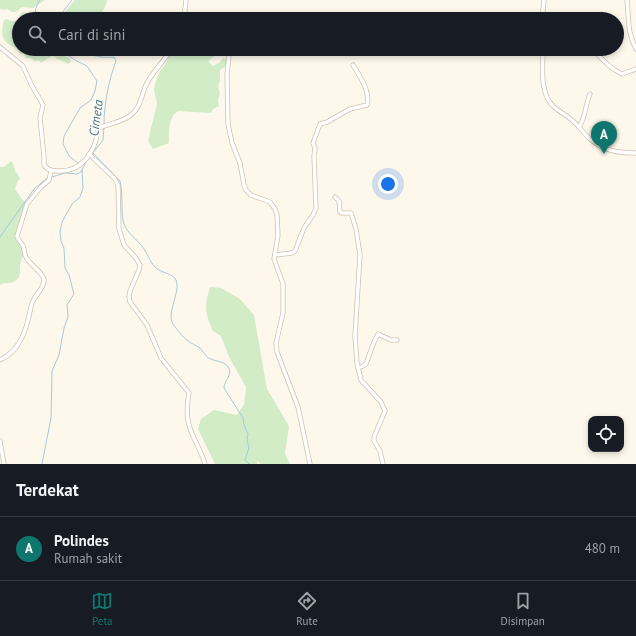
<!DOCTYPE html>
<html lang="id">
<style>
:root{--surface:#171b24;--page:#242831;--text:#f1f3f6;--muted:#9ea1a6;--line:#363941;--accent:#0f766e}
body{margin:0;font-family:"PT Sans",sans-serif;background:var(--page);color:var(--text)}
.controls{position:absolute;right:12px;bottom:12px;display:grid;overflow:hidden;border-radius:8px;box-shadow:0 2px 6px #0003}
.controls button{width:36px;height:36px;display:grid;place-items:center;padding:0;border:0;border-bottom:1px solid var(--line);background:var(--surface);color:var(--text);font:20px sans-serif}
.you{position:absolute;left:388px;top:184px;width:14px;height:14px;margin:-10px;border:3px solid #fff;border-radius:50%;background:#1a73e8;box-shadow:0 0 0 6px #1a73e833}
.badge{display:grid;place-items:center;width:26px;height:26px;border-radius:50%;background:var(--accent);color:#fff;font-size:13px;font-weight:700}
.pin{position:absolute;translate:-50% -33px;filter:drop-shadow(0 1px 2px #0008)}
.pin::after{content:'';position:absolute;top:21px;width:14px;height:12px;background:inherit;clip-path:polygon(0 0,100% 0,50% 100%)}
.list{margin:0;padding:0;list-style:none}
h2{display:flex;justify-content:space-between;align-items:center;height:52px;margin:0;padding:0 16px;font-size:17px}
h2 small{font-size:13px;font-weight:400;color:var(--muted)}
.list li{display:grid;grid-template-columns:26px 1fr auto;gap:12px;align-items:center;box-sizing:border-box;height:64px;padding:0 16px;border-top:1px solid var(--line)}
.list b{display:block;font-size:15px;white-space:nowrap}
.list p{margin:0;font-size:13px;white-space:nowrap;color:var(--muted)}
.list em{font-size:13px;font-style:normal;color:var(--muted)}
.icon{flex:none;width:22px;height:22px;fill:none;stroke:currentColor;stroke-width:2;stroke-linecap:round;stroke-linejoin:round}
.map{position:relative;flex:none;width:636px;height:464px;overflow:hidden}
.search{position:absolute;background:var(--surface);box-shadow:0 2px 6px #0003;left:12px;right:12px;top:12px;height:44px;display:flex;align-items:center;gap:10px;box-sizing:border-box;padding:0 14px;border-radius:22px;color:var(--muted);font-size:15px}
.sheet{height:116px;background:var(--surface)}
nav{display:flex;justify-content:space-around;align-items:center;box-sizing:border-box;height:56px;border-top:1px solid var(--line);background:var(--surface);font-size:11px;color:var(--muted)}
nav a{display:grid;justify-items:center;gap:2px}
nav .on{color:var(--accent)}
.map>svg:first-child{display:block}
.green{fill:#d2ecc8}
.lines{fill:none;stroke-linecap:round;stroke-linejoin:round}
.stream{stroke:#a4cbda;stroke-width:1}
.minor-casing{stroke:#d0c1af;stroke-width:5}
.minor{stroke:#fff;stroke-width:3.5}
.labels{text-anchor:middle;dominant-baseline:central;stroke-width:4;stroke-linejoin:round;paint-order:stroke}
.water-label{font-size:13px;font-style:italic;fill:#45798c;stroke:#fffbf2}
</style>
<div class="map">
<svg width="636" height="464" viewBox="0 0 636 464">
<rect width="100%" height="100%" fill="#fdf8eb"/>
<!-- green -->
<g class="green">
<polygon points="0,0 45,0 33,8 22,7 16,12 12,12 8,9 4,10 0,9"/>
<path d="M 75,0 L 107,0 C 103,23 83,19 65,19 L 64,13 Z"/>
<path d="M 22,12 L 30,13 L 35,19 L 19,19 L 19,49 L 57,49 L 60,54 L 69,58 L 71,61 L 69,64 L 57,59 L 53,55 L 41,63 L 40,61 L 34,61 L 31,58 L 26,58 L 24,54 L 20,54 L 16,48 C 2,42 0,35 4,20 L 7,19 L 11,21 L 17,21 Z"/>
<path d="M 173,49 L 216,49 L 218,51 L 215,56 L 208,61 L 213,66 L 219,63 L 223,58 L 228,60 L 226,66 L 220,70 L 220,81 L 218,86 L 220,93 L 218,100 L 219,106 L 213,109 L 211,113 L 178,111 C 168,117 169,133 169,143 L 153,149 L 148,141 L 157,103 L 154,90 L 155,84 L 160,71 L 166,63 Z"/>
<path d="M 11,161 L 13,163 L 15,171 L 20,178 L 17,183 L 15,189 L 21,198 L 26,203 L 16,234 C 19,240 23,247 23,255 C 23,259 19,263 20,267 C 20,273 21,277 15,281 C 11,284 5,282 0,285 L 0,167 L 4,167 Z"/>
<path d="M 210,287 L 221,288 L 240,299 L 254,315 L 267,389 L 289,426 L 285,454 L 290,464 L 261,464 L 257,461 L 257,464 L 215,464 L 198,429 L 201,419 L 214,410 L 237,415 L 244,404 L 246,387 L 229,357 L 221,336 L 213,331 C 205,312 204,308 210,287 Z"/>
</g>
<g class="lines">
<!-- stream -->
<g class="stream">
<path d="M 38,19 C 33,13 36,6 40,0"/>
<polyline points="63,19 62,13 72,0"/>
<polyline points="59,49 75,60 87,66 97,81 95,91 91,100 80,108 64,136 63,144 69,156 78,163"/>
<path d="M 83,49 C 92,57 102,58 114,57 L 116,61 C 109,80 104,103 104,124"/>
<path d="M 93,153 L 120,181 C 123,194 121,207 123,220 C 125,233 138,239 144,249 C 148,255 150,262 155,267 C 160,273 173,273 176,280 C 181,292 166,313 173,324 C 177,329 182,337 187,340 C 191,344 196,345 200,348 C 204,352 205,357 211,359 C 217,362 225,361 229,368 C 232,376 224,381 224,388 L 243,418 L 244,425 L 248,434 L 247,440 L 249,448 L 245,460 L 249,464"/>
<polyline points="52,177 65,173 77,174 81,172 86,162 103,140 104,127"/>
<polyline points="0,237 34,189 47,178"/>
<polyline points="42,464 51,418 52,371 59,355 64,328 68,317 67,305 74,294 69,275 65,268 64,248 61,241 60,232 62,222 72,204 80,197 83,188 82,170"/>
</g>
<!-- minor casing -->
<g class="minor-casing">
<g id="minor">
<path d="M 627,0 C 629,18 627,33 636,49"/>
<polyline points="184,19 186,0"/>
<polyline points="542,19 544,0"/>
<path d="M 0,47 L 23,66 L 32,86 L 41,101 L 43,105 L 40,118 L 44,156 L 44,165 C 48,171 53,171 61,171 C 79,171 91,157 96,140 C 97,136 97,132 99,128 C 110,123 121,123 131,115 C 141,107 141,96 146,85 C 152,72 164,62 171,49"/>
<polyline points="227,49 229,55 227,74 228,124 232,143 240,163 244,185 246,190 251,195 270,202 275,209 277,215 278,235 274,259 283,284 283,313 276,343 277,352 298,407 310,464"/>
<path d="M 543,49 C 543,66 540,86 549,101 C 554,110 566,114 573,121 C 579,126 584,134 590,139 C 604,151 618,153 636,153"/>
<path d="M 593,49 C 601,59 611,69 622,74 L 636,69"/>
<polyline points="543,51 556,49"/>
<path d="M 579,127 C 586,117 585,105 590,94"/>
<path d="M 89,154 L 115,179 L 118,185 L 119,229 L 124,245 L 136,258 L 140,265 L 139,270 L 130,291 L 129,297 L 130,302 L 147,325 L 161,358 L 189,393 C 187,404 186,415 189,425 C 193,439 201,450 205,464"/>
<polyline points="335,197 339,201 340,212 342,213 351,213 356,229 360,255 355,336 357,363 361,380 381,402 385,411 374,437 374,441 380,451 383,464"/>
<path d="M 275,255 L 292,253 L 295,251 L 304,228 L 313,215 L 316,208 L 314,156 L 315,148 L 313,143 L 320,124 L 327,122 L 350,109 L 367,105 C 371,92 359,75 353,65"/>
<path d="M 0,360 C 18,352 25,334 29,316 C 30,311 31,305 33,301 C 36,294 45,287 44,279 C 41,271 33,267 28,260 C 24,256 25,251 23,246 C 21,242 18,240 17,236 L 27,204 L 41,187 L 49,180 L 51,171"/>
<polyline points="358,368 363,366 366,364 374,342 378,334 391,340 397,340"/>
<polyline points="0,441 4,464"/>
</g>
</g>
<!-- minor -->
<use href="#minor" class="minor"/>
</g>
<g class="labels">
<!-- water labels -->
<g class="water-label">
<text transform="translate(96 118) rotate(-82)">Cimeta</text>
</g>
</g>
</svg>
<div class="controls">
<button><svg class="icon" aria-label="locate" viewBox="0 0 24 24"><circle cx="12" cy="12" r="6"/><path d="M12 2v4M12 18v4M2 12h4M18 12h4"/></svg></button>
</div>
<div class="you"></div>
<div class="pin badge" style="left:604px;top:154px">A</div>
<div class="search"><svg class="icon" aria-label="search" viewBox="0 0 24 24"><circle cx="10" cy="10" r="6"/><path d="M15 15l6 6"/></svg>Cari di sini</div>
</div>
<section class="sheet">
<h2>Terdekat<small></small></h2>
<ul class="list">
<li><span class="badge">A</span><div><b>Polindes</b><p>Rumah sakit</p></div><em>480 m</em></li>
</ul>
</section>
<nav>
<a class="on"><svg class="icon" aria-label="map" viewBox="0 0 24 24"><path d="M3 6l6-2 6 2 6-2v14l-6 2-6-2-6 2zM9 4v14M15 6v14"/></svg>Peta</a>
<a><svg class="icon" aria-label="directions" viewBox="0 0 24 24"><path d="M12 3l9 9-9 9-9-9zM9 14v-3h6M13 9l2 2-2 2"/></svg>Rute</a>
<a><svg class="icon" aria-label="saved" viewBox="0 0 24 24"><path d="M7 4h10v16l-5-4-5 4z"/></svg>Disimpan</a>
</nav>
